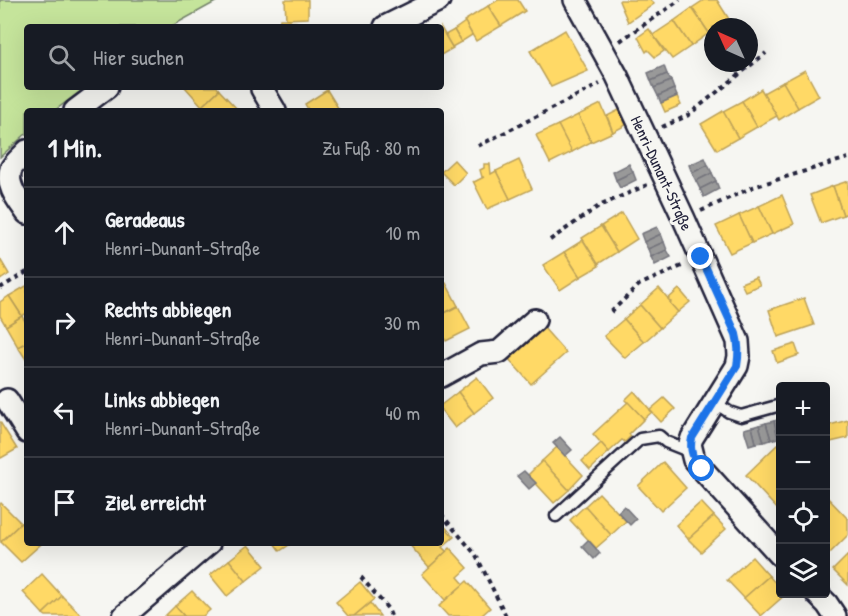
<!DOCTYPE html>
<html lang="de">
<meta charset="utf-8">
<style>
:root{--surface:#171b24;--page:#242831;--text:#f1f3f6;--muted:#9ea1a6;--line:#363941}
body{margin:0;font-family:"Patrick Hand",sans-serif;background:var(--page);color:var(--text)}
.controls{position:absolute;right:18px;bottom:18px;display:grid;overflow:hidden;border-radius:6px;box-shadow:0 6px 24px #0002}
.controls button{width:54px;height:54px;display:grid;place-items:center;padding:0;border:0;border-bottom:2px solid var(--line);background:var(--surface);color:var(--text);font:30px sans-serif}
.compass{position:absolute;left:704px;top:18px;width:54px;height:54px;border-radius:50%;background:var(--surface);box-shadow:0 6px 24px #0002;rotate:315deg}
.stop{position:absolute;width:18px;height:18px;margin:-14px;border:4px solid #1a73e8;border-radius:50%;background:#fff}
.stop.end{background:#1a73e8;border-color:#fff;box-shadow:0 2px 6px #0008}
.list{margin:0;padding:0;list-style:none}
h2{display:flex;justify-content:space-between;align-items:center;height:78px;margin:0;padding:0 24px;font-size:26px}
h2 small{font-size:20px;font-weight:400;color:var(--muted)}
.list li{display:grid;grid-template-columns:39px 1fr auto;gap:18px;align-items:center;box-sizing:border-box;height:90px;padding:0 24px;border-top:2px solid var(--line)}
.list b{display:block;font-size:22px;white-space:nowrap}
.list p{margin:0;font-size:20px;white-space:nowrap;color:var(--muted)}
.list em{font-size:20px;font-style:normal;color:var(--muted)}
.icon{flex:none;width:33px;height:33px;fill:none;stroke:currentColor;stroke-width:2;stroke-linecap:round;stroke-linejoin:round}
.map{position:relative;flex:none;width:848px;height:616px;overflow:hidden}
.search{position:absolute;background:var(--surface);box-shadow:0 6px 24px #0002;left:24px;top:24px;width:420px;height:66px;display:flex;align-items:center;gap:15px;box-sizing:border-box;padding:0 21px;border-radius:6px;color:var(--muted);font-size:22px}
.panel{position:absolute;background:var(--surface);box-shadow:0 6px 24px #0002;left:24px;top:108px;width:420px;height:438px;border-radius:6px}
.map>svg:first-child{display:block}
.green{fill:#c5e49b;stroke:#74836b;stroke-width:1.5}
.homes{fill:#ffd966;stroke:#bda259;stroke-width:1.5}
.industry{fill:#999;stroke:#75757d;stroke-width:1.5}
.lines{fill:none;stroke-linecap:round;stroke-linejoin:round}
.lane-casing{stroke:#22223b;stroke-width:15}
.street-casing{stroke:#22223b;stroke-width:26}
.path{stroke:#22223b;stroke-width:4;stroke-dasharray:4.5 4.5;stroke-linecap:butt}
.lane{stroke:#f6f6f2;stroke-width:10}
.street{stroke:#f6f6f2;stroke-width:21}
.route{stroke:#1a73e8;stroke-width:8}
.labels{text-anchor:middle;dominant-baseline:central;stroke-width:6;stroke-linejoin:round;paint-order:stroke}
.street-label{font-size:16px;fill:#22223b;stroke:#f6f6f2}
</style>
<div class="map">
<svg width="848" height="616" viewBox="0 0 848 616">
<rect width="100%" height="100%" fill="#f6f6f2"/>
<filter id="ink" filterUnits="userSpaceOnUse"><feTurbulence type="fractalNoise" baseFrequency=".0167" numOctaves="2"/><feDisplacementMap in="SourceGraphic" scale="12" xChannelSelector="R" yChannelSelector="G"/><feConvolveMatrix kernelMatrix="1 2 1 2 8 2 1 2 1" color-interpolation-filters="sRGB"/></filter>
<g filter="url(#ink)">
<!-- green -->
<polygon class="green" points="0,0 219,0 170,27 27,27 27,87 86,87 54,111 27,111 27,133 0,157"/>
<!-- homes -->
<g class="homes">
<polygon points="285,0 308,0 308,18 286,19"/>
<polygon points="498,0 518,0 525,11 501,26 488,6"/>
<polygon points="620,0 650,0 654,4 628,22 619,1"/>
<polygon points="704,0 717,0 729,19 718,27 713,27 713,31 709,33 692,8"/>
<polygon points="488,6 501,26 476,41 464,21"/>
<polygon points="692,8 709,33 691,46 674,21"/>
<polygon points="280,19 290,19 290,22 296,22 296,25 279,26"/>
<polygon points="674,21 691,46 672,59 653,35"/>
<polygon points="465,22 472,35 461,42 454,30"/>
<polygon points="441,28 453,48 441,55"/>
<polygon points="649,29 664,51 655,57 648,50 646,52 638,37"/>
<polygon points="454,30 461,42 452,47 445,35"/>
<polygon points="565,30 588,71 551,87 530,51"/>
<polygon points="805,70 819,96 798,108 783,82"/>
<polygon points="783,82 798,108 779,120 763,93"/>
<polygon points="185,87 217,87 219,90 202,106"/>
<polygon points="761,89 777,116 757,127 742,101"/>
<polygon points="219,90 239,111 207,111 202,106"/>
<polygon points="327,90 340,111 309,111 305,104"/>
<polygon points="677,96 681,105 665,112 661,103"/>
<polygon points="742,101 757,127 738,138 723,111"/>
<polygon points="601,104 613,132 591,142 578,115"/>
<polygon points="619,110 626,125 613,132 607,116"/>
<polygon points="723,111 738,138 717,150 701,124"/>
<polygon points="578,115 591,142 572,152 558,125"/>
<polygon points="558,125 572,152 550,163 536,135"/>
<polygon points="454,160 466,173 454,185 441,172"/>
<polygon points="519,160 532,189 510,199 496,171"/>
<polygon points="484,164 490,164 491,174 496,171 510,199 487,209 473,181 474,182 484,177 482,177 480,170 484,168"/>
<polygon points="848,181 848,213 843,215 833,186"/>
<polygon points="833,186 843,215 821,223 810,195"/>
<polygon points="782,195 794,224 772,234 759,206"/>
<polygon points="759,206 772,234 752,243 739,215"/>
<polygon points="622,213 637,239 617,252 601,226"/>
<polygon points="739,215 752,243 730,253 716,226"/>
<polygon points="601,226 617,252 598,264 582,238"/>
<polygon points="583,240 599,266 580,277 564,252"/>
<polygon points="564,252 580,277 560,290 543,265"/>
<polygon points="0,259 9,274 0,280"/>
<polygon points="756,277 760,285 745,291 741,283"/>
<polygon points="446,283 458,306 441,315 441,286"/>
<polygon points="26,286 27,288 27,313 22,316 9,296"/>
<polygon points="659,288 671,302 670,303 678,312 660,328 640,305"/>
<polygon points="679,289 690,302 678,312 670,303 671,302 668,299"/>
<polygon points="9,296 22,316 6,326 0,316 0,302"/>
<polygon points="804,298 814,325 778,337 769,310"/>
<polygon points="640,305 660,328 644,342 624,319"/>
<polygon points="458,306 470,329 446,341 441,332 441,315"/>
<polygon points="22,316 27,325 27,342 18,347 6,326"/>
<polygon points="624,319 644,342 625,358 604,336"/>
<polygon points="543,327 566,353 531,384 508,358"/>
<polygon points="27,342 27,361 18,347"/>
<polygon points="795,344 799,355 777,363 773,351"/>
<polygon points="477,377 493,398 474,413 458,392"/>
<polygon points="634,391 652,412 644,419 625,400"/>
<polygon points="458,392 474,413 455,428 441,410 441,405"/>
<polygon points="664,398 675,409 661,422 650,410"/>
<polygon points="628,402 644,419 629,434 631,436 625,442 622,440 609,452 593,434"/>
<polygon points="848,420 848,438 826,443 826,426"/>
<polygon points="0,422 17,449 1,458 0,457"/>
<polygon points="601,443 609,452 590,470 582,461"/>
<polygon points="778,444 780,447 780,509 779,511 746,475"/>
<polygon points="557,447 583,475 569,490 542,461"/>
<polygon points="542,461 569,490 554,503 528,475"/>
<polygon points="663,462 686,488 661,511 638,486"/>
<polygon points="599,493 626,521 611,535 585,506"/>
<polygon points="826,496 848,519 848,535 826,557"/>
<polygon points="701,502 714,516 688,539 676,525"/>
<polygon points="1,503 21,523 1,542 0,540 0,504"/>
<polygon points="585,506 611,535 596,548 570,520"/>
<polygon points="714,516 726,529 701,552 688,539"/>
<polygon points="441,522 454,537 442,547 447,552 429,567 408,543 441,543"/>
<polygon points="21,523 27,530 27,543 41,544 21,562 1,542"/>
<polygon points="274,543 292,543 280,551"/>
<polygon points="248,545 265,566 246,581 229,560"/>
<polygon points="450,548 468,568 458,577 464,584 445,600 422,574"/>
<polygon points="848,555 848,585 833,570"/>
<polygon points="752,557 769,576 744,598 727,580"/>
<polygon points="229,560 246,581 227,596 210,575"/>
<polygon points="42,574 62,596 43,614 23,592"/>
<polygon points="769,576 780,588 780,594 786,594 761,616 744,598"/>
<polygon points="467,581 490,608 481,616 448,616 439,606"/>
<polygon points="360,582 374,599 354,616 348,616 336,602"/>
<polygon points="192,591 210,610 203,616 184,616 175,606"/>
<polygon points="62,596 82,616 46,616 43,614"/>
<polygon points="370,603 380,616 354,616"/>
<polygon points="175,606 184,616 165,616"/>
</g>
<!-- industry -->
<g class="industry">
<polygon points="664,66 667,74 651,81 648,73"/>
<polygon points="667,74 671,81 654,88 651,81"/>
<polygon points="671,81 674,89 658,96 654,88"/>
<polygon points="674,89 677,96 661,103 658,96"/>
<polygon points="705,158 708,165 692,173 689,165"/>
<polygon points="629,164 633,172 616,180 613,172"/>
<polygon points="708,165 712,173 696,181 692,173"/>
<polygon points="633,172 636,180 620,188 616,180"/>
<polygon points="712,173 716,181 700,189 696,181"/>
<polygon points="716,181 719,189 704,197 700,189"/>
<polygon points="657,227 661,234 644,242 641,234"/>
<polygon points="661,234 664,242 648,249 644,242"/>
<polygon points="664,242 667,250 651,257 648,249"/>
<polygon points="667,250 671,257 655,265 651,257"/>
<polygon points="780,419 780,437 778,438 774,421"/>
<polygon points="774,421 778,438 771,440 766,423"/>
<polygon points="766,423 771,440 764,442 759,425"/>
<polygon points="759,425 764,442 756,443 752,427"/>
<polygon points="752,427 756,443 749,445 744,429"/>
<polygon points="560,437 572,450 565,456 553,443"/>
<polygon points="524,471 536,483 529,489 517,476"/>
<polygon points="624,506 636,519 630,525 618,512"/>
<polygon points="588,540 600,553 594,559 582,546"/>
</g>
<g class="lines">
<!-- lane casing -->
<g class="lane-casing">
<g id="lane">
<polyline points="714,402 729,412 741,416 777,406"/>
<polyline points="556,516 640,439 659,436 666,442 691,452"/>
</g>
</g>
<!-- street casing -->
<g class="street-casing">
<g id="street">
<polyline points="575,0 617,76 684,219 738,341 739,356 737,366 692,438 690,444 694,460 780,555"/>
<polyline points="385,27 439,0"/>
<polyline points="262,89 275,111"/>
<polyline points="75,111 107,87"/>
<path d="M 27,151 C 23,156 14,163 11,169 C 5,185 19,201 27,213"/>
<polyline points="441,376 481,354 499,352 535,320"/>
<polyline points="7,400 27,432"/>
<polyline points="817,594 827,604 835,616"/>
<polyline points="124,616 209,543"/>
</g>
</g>
<!-- path -->
<g class="path">
<polyline points="620,41 680,0"/>
<polyline points="662,127 687,116 766,53"/>
<polyline points="478,146 600,84"/>
<polyline points="701,211 753,187 848,158"/>
<polyline points="550,240 599,206 647,185"/>
<polyline points="0,288 27,272"/>
<polyline points="611,312 639,285 684,265"/>
<polyline points="441,514 476,555 506,616"/>
<polyline points="361,577 388,609 391,616"/>
</g>
<!-- lane -->
<use href="#lane" class="lane"/>
<!-- street -->
<use href="#street" class="street"/>
</g>
</g>
<g class="lines" filter="url(#ink)">
<!-- route -->
<path class="route" d="M 701,257 L 736,334 C 739,345 739,355 737,366 L 692,438 C 689,451 693,460 702,469"/>
</g>
<g class="labels">
<!-- street labels -->
<g class="street-label">
<text transform="translate(662 173) rotate(65)">Henri-Dunant-Straße</text>
</g>
</g>
</svg>
<div class="controls">
<button>+</button>
<button>−</button>
<button><svg class="icon" aria-label="locate" viewBox="0 0 24 24"><circle cx="12" cy="12" r="6"/><path d="M12 2v4M12 18v4M2 12h4M18 12h4"/></svg></button>
<button><svg class="icon" aria-label="layers" viewBox="0 0 24 24"><path d="M12 4l9 5-9 5-9-5zM3 14l9 5 9-5"/></svg></button>
</div>
<svg class="compass" viewBox="-18 -18 36 36"><path d="M0-13l5 13h-10z" fill="#e53935"/><path d="M0 13l5-13h-10z" fill="#9ea1a6"/></svg>
<div class="stop" style="left:702px;top:469px"></div>
<div class="stop end" style="left:701px;top:257px"></div>
<div class="search"><svg class="icon" aria-label="search" viewBox="0 0 24 24"><circle cx="10" cy="10" r="6"/><path d="M15 15l6 6"/></svg>Hier suchen</div>
<section class="panel">
<h2>1 Min.<small>Zu Fuß · 80 m</small></h2>
<ul class="list">
<li><svg class="icon" aria-label="ahead" viewBox="0 0 24 24"><path d="M12 20V5M6 11l6-6 6 6"/></svg><div><b>Geradeaus</b><p>Henri-Dunant-Straße</p></div><em>10 m</em></li>
<li><svg class="icon" aria-label="right" viewBox="0 0 24 24"><path d="M7 20v-9h11M14 6l5 5-5 5"/></svg><div><b>Rechts abbiegen</b><p>Henri-Dunant-Straße</p></div><em>30 m</em></li>
<li><svg class="icon" aria-label="left" viewBox="0 0 24 24"><path d="M17 20v-9H6M10 6l-5 5 5 5"/></svg><div><b>Links abbiegen</b><p>Henri-Dunant-Straße</p></div><em>40 m</em></li>
<li><svg class="icon" aria-label="arrive" viewBox="0 0 24 24"><path d="M6 21V4h12l-3 4 3 4H6"/></svg><div><b>Ziel erreicht</b></div></li>
</ul>
</section>
</div>
